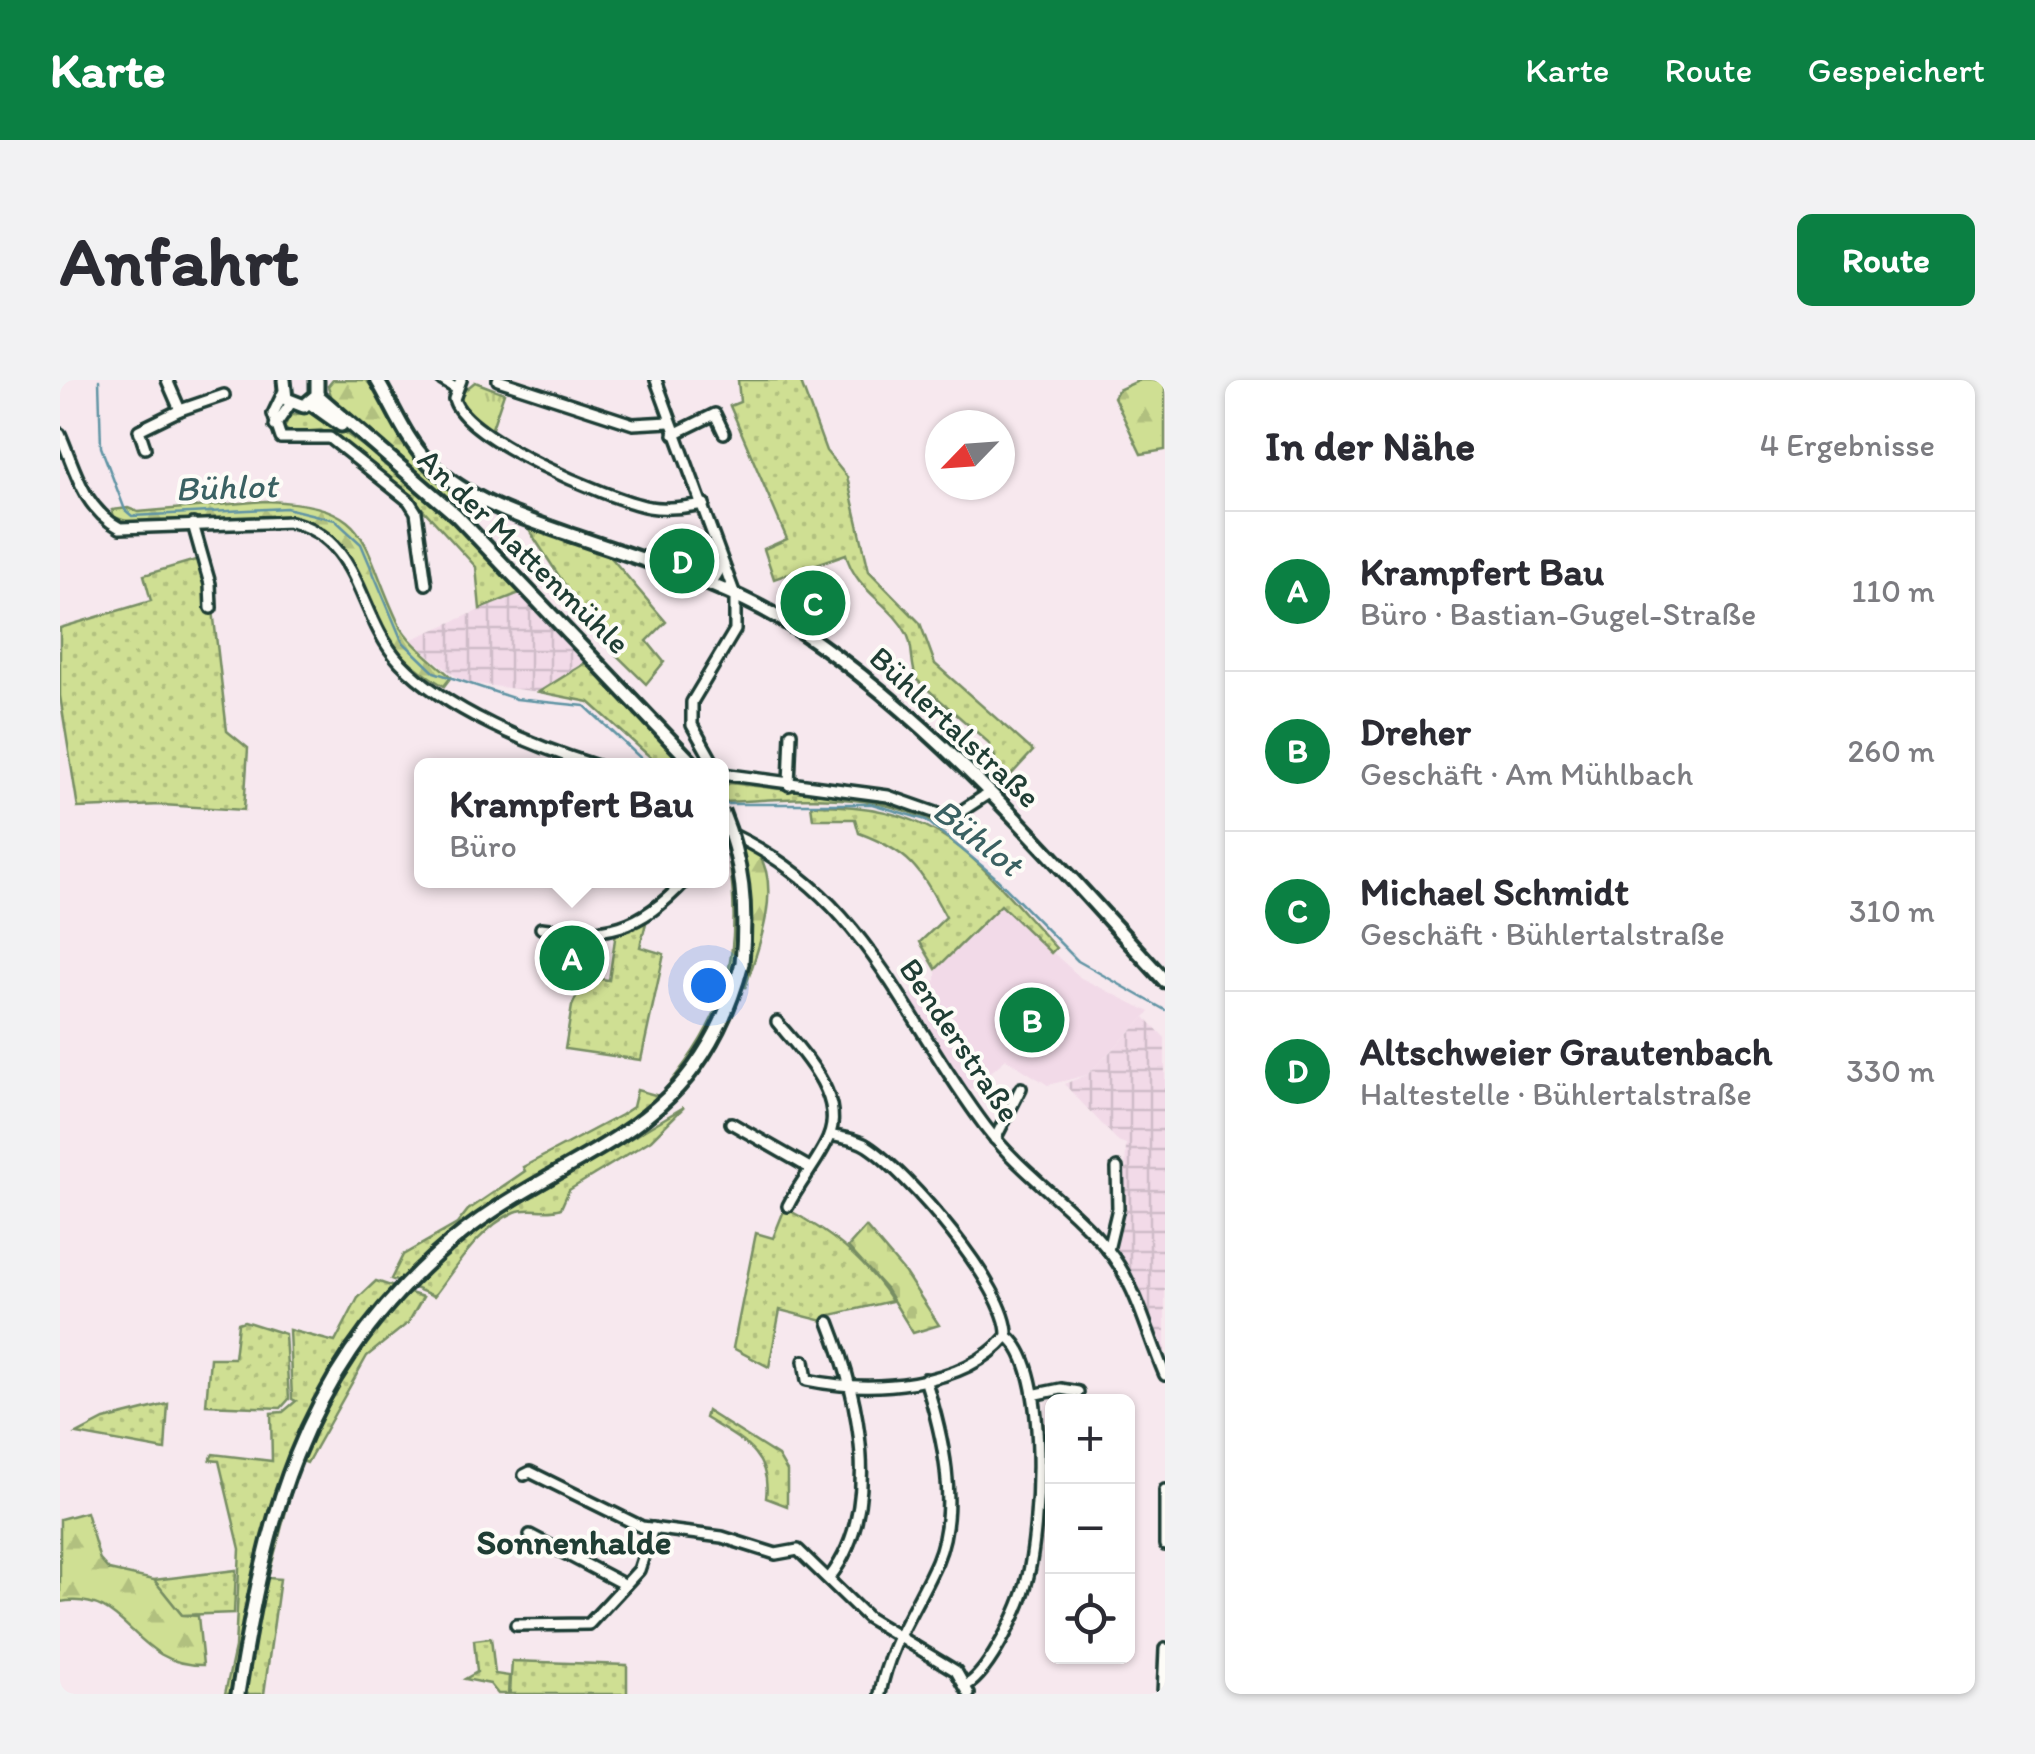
<!DOCTYPE html>
<html lang="de">
<meta charset="utf-8">
<style>
:root{--surface:#fff;--page:#f2f2f3;--text:#2b2b33;--muted:#7c7c81;--line:#e1e1e2;--accent:#0b8043}
body{margin:0;font-family:Itim,sans-serif;background:var(--page);color:var(--text)}
.controls{position:absolute;right:30px;bottom:30px;display:grid;overflow:hidden;border-radius:15px;box-shadow:0 2px 8px #0004}
.controls button{width:90px;height:90px;display:grid;place-items:center;padding:0;border:0;border-bottom:2px solid var(--line);background:var(--surface);color:var(--text);font:50px sans-serif}
.compass{position:absolute;left:865px;top:30px;width:90px;height:90px;border-radius:50%;background:var(--surface);box-shadow:0 2px 8px #0004;rotate:245deg}
.you{position:absolute;left:648px;top:605px;width:35px;height:35px;margin:-25px;border:8px solid #fff;border-radius:50%;background:#1a73e8;box-shadow:0 0 0 15px #1a73e833}
.badge{display:grid;place-items:center;width:65px;height:65px;border-radius:50%;background:var(--accent);color:#fff;font-size:32px;font-weight:700}
.pin{position:absolute;translate:-50% -50%;border:5px solid #fff;box-shadow:0 2px 10px #0006}
.popup{position:absolute;left:354px;top:378px;width:315px;height:130px;box-sizing:border-box;display:grid;place-content:center;border-radius:15px;background:var(--surface);filter:drop-shadow(0 2px 8px #0005);font-size:32px;white-space:nowrap;color:var(--muted)}
.popup b{font-size:38px;color:var(--text)}
.popup::after{content:'';position:absolute;left:50%;top:100%;margin-left:-20px;border:20px solid transparent;border-top-color:var(--surface)}
.list{margin:0;padding:0;list-style:none}
h2{display:flex;justify-content:space-between;align-items:center;height:130px;margin:0;padding:0 40px;font-size:42px}
h2 small{font-size:32px;font-weight:400;color:var(--muted)}
.list li{display:grid;grid-template-columns:65px 1fr auto;gap:30px;align-items:center;box-sizing:border-box;height:160px;padding:0 40px;border-top:2px solid var(--line)}
.list b{display:block;font-size:38px;white-space:nowrap}
.list p{margin:0;font-size:32px;white-space:nowrap;color:var(--muted)}
.list em{font-size:32px;font-style:normal;color:var(--muted)}
.icon{flex:none;width:55px;height:55px;fill:none;stroke:currentColor;stroke-width:2;stroke-linecap:round;stroke-linejoin:round}
.map{position:relative;flex:none;width:1105px;height:1314px;overflow:hidden;border-radius:15px}
header{display:flex;align-items:center;gap:60px;box-sizing:border-box;height:140px;padding:0 50px;background:var(--accent);color:#fff}
header strong{font-size:48px}
nav{display:flex;gap:55px;margin-inline-start:auto;font-size:35px}
.intro{display:flex;align-items:center;justify-content:space-between;box-sizing:border-box;height:240px;padding:0 60px}
h1{margin:0;font-size:70px}
.button{padding:25px 45px;border-radius:15px;background:var(--accent);color:#fff;font-size:35px;font-weight:700}
main{display:flex;gap:60px;padding:0 60px}
aside{flex:1;background:var(--surface);border-radius:15px;box-shadow:0 2px 8px #0004}
.map>svg:first-child{display:block}
.built{fill:#f2dae8}
.industrial{fill:url(#industrial-grid)}
.grass{fill:url(#grass-dots);stroke:#778e64;stroke-width:2.5}
.forest{fill:url(#forest-firs);stroke:#778e64;stroke-width:2.5}
.cemetery{fill:url(#cemetery-stones);stroke:#778e64;stroke-width:2.5}
.park{fill:url(#park-tufts);stroke:#778e64;stroke-width:2.5}
.lines{fill:none;stroke-linecap:round;stroke-linejoin:round}
.stream{stroke:#6094a4;stroke-width:2.5}
.street-casing{stroke:#1f3d34;stroke-width:16}
.secondary-casing{stroke:#1f3d34;stroke-width:19}
.street{stroke:#fdfcf7;stroke-width:9}
.secondary{stroke:#fdfcf7;stroke-width:11}
.secondary-bridge-casing{stroke:#1f3d34;stroke-width:19;stroke-linecap:butt}
.secondary-bridge{stroke:#fdfcf7;stroke-width:11}
.labels{text-anchor:middle;dominant-baseline:central;stroke-width:8;stroke-linejoin:round;paint-order:stroke}
.street-label{font-size:32px;fill:#1f3d34;stroke:#fdfcf7}
.water-label{font-size:35px;font-style:italic;fill:#3a6162;stroke:#fdfcf7}
.neighbourhood-label{font-size:35px;font-weight:bold;fill:#1f3d34;stroke:#fdfcf7}
</style>
<header>
<strong>Karte</strong>
<nav><a>Karte</a><a>Route</a><a>Gespeichert</a></nav>
</header>
<div class="intro"><h1>Anfahrt</h1><a class="button">Route</a></div>
<main>
<div class="map">
<svg width="1105" height="1314" viewBox="0 0 1105 1314">
<defs>
<pattern id="industrial-grid" width="8" height="8" patternUnits="userSpaceOnUse" patternTransform="scale(2.5)"><rect width="8" height="8" fill="#f2dae8"/><path d="M0 4h8M4 0v8" fill="none" stroke="#cfbcc8"/></pattern>
<pattern id="grass-dots" width="8" height="8" patternUnits="userSpaceOnUse" patternTransform="scale(2.5)"><rect width="8" height="8" fill="#cfdf93"/><path d="M2 2h.1M6 6h.1" fill="none" stroke="#b1c07f" stroke-width="1.8" stroke-linecap="round"/></pattern>
<pattern id="forest-firs" width="22" height="20" patternUnits="userSpaceOnUse" patternTransform="scale(2.5)"><rect width="22" height="20" fill="#cfdf93"/><path d="M5 1l3.5 6h-7zM16 11l3.5 6h-7z" fill="#b1c07f"/></pattern>
<pattern id="cemetery-stones" width="16" height="16" patternUnits="userSpaceOnUse" patternTransform="scale(2.5)"><rect width="16" height="16" fill="#cfdf93"/><path d="M2 7V4a2 2 0 0 1 4 0v3zM10 15v-3a2 2 0 0 1 4 0v3z" fill="#b1c07f"/></pattern>
<pattern id="park-tufts" width="24" height="20" patternUnits="userSpaceOnUse" patternTransform="scale(2.5)"><rect width="24" height="20" fill="#cfdf93"/><path d="M3 7l-1-3M5 7V3M7 7l1-3M15 17l-1-3M17 17v-4M19 17l1-3" fill="none" stroke="#b1c07f"/></pattern>
</defs>
<rect width="100%" height="100%" fill="#f7e8ee"/>
<filter id="ink" filterUnits="userSpaceOnUse"><feTurbulence type="fractalNoise" baseFrequency=".01" numOctaves="2"/><feDisplacementMap in="SourceGraphic" scale="20" xChannelSelector="R" yChannelSelector="G"/><feConvolveMatrix kernelMatrix="1 2 1 2 8 2 1 2 1" color-interpolation-filters="sRGB"/></filter>
<g filter="url(#ink)">
<!-- built -->
<polygon class="built" points="941,525 1021,598 1090,632 1027,695 988,705 946,679 905,714 846,617 876,600 876,589"/>
<!-- industrial -->
<g class="industrial">
<polygon points="462,212 530,280 479,312 403,302 350,260"/>
<polygon points="1085,637 1105,658 1105,979 1083,918 1055,872 1064,836 1066,764 1058,761 1004,704 1027,695"/>
</g>
<!-- grass -->
<g class="grass">
<path d="M 678,0 L 740,0 L 766,71 L 787,97 L 809,191 L 860,243 L 875,284 L 973,371 L 937,410 L 925,399 L 935,377 L 928,362 L 857,300 C 850,285 854,268 847,254 C 831,223 795,211 786,174 L 714,199 L 704,169 L 727,159 L 670,26 L 680,22 Z"/>
<path d="M 252,32 C 332,79 397,146 462,212 L 420,229 L 416,187 L 358,124 L 273,56 L 261,50 L 231,53 L 224,48 L 230,35 Z"/>
<polygon points="467,147 548,174 606,242 587,261 604,282 586,304 540,259"/>
<polygon points="139,179 150,204 167,351 188,368 184,430 102,425 18,428 0,316 0,248 91,221 84,195"/>
<polygon points="530,280 613,371 623,385 599,385 529,322 479,312"/>
<path d="M 670,403 L 831,422 L 889,448 L 885,451 C 823,407 737,419 664,422 L 662,408 Z"/>
<path d="M 751,425 C 885,424 912,477 996,568 L 991,573 L 941,525 L 876,589 L 860,562 L 886,537 C 859,488 852,473 799,453 L 795,439 L 753,439 Z"/>
<path d="M 668,472 C 679,487 679,524 679,545 C 678,750 452,780 339,902 L 331,899 L 343,875 L 397,844 L 408,830 L 465,791 L 463,787 L 561,735 L 573,727 L 577,710 L 599,716 C 669,636 684,572 668,472 Z"/>
<polygon points="588,535 580,567 604,574 581,680 505,669 512,626 525,597 549,600 556,552"/>
<path d="M 624,727 L 591,760 L 509,810 L 501,828 C 486,834 469,826 455,832 C 420,847 396,887 374,916 L 354,908 L 370,887 L 427,843 Z"/>
<path d="M 725,828 C 769,851 805,879 832,921 L 767,936 L 767,942 L 720,930 L 709,987 L 673,968 L 696,853 L 713,858 Z"/>
<path d="M 316,901 L 334,907 C 227,1020 198,1164 172,1314 L 165,1314 L 175,1268 L 180,1169 L 159,1081 L 150,1080 L 153,1074 L 212,1081 L 211,1033 L 223,1032 L 236,1021 L 232,1019 L 229,950 L 275,962 L 298,918 Z"/>
<polygon points="350,913 363,917 348,943 307,976 247,1083 240,1080 271,1009 331,928"/>
<polygon points="184,941 225,954 229,1019 221,1028 146,1025 150,978 174,978 178,943"/>
<polygon points="108,1024 105,1070 17,1054 44,1040"/>
<path d="M 647,1031 L 718,1076 L 727,1091 L 727,1126 L 706,1118 C 712,1072 678,1059 645,1038 Z"/>
<polygon points="238,1086 208,1198 220,1199 204,1314 183,1314 213,1158"/>
<polygon points="176,1190 174,1233 122,1235 94,1200"/>
<polygon points="431,1258 435,1294 449,1296 448,1314 438,1314 430,1304 405,1299 417,1292 414,1260"/>
<polygon points="452,1281 567,1285 567,1314 450,1314"/>
</g>
<!-- forest -->
<g class="forest">
<path d="M 273,0 L 306,0 C 320,13 325,33 335,49 C 354,77 379,96 405,117 L 397,129 L 273,22 L 268,6 Z"/>
<polygon points="1080,0 1105,0 1105,70 1081,74 1054,17 1058,10"/>
<path d="M 205,121 C 314,125 299,160 338,242 C 349,264 373,280 391,297 L 384,306 C 358,291 332,269 317,241 C 288,190 298,161 232,136 L 75,144 L 54,137 L 52,130 L 68,128 L 78,132 Z"/>
<path d="M 682,467 L 699,475 C 722,510 697,572 685,608 L 690,513 Z"/>
<path d="M 26,1132 L 40,1180 L 49,1190 L 94,1200 L 122,1235 L 138,1236 L 143,1285 C 71,1286 70,1210 0,1222 L 0,1139 Z"/>
</g>
<!-- cemetery -->
<polygon class="cemetery" points="806,847 845,893 879,945 853,953 826,909 788,867"/>
<!-- park -->
<polygon class="park" points="415,2 444,13 431,51 405,35 400,14"/>
<g class="lines">
<!-- stream -->
<g class="stream">
<polyline points="39,0 41,67 65,130 72,136 226,128 275,140 301,164 342,261 374,292 456,319 525,326 589,386"/>
<polyline points="662,424 812,424 866,440 933,495 1018,581 1105,630"/>
</g>
<!-- street casing -->
<g class="street-casing">
<g id="street">
<polyline points="107,0 120,30 164,15"/>
<polyline points="382,0 395,8"/>
<path d="M 401,0 L 394,19 C 404,58 548,119 589,127 C 607,130 625,127 644,124"/>
<polyline points="438,0 573,44 609,42"/>
<polyline points="596,0 675,215 675,250 632,322 632,345 655,386"/>
<polyline points="223,13 213,34 221,58 270,58 349,121 356,132 366,204"/>
<polyline points="215,46 231,23"/>
<path d="M 0,54 C 16,91 23,128 60,148 L 231,142 C 302,158 297,236 340,282 C 385,330 475,367 537,386"/>
<polyline points="614,54 655,34 664,53"/>
<polyline points="85,68 79,50 120,30"/>
<polyline points="133,144 150,204 151,228"/>
<polyline points="650,204 663,183"/>
<polyline points="662,394 828,416 882,435 897,434 929,413"/>
<polyline points="729,405 731,353"/>
<path d="M 662,450 C 804,511 839,632 925,746 C 961,794 1012,825 1048,870 C 1077,906 1087,954 1105,995"/>
<path d="M 481,548 C 547,557 578,551 626,500"/>
<path d="M 717,642 C 741,671 787,717 768,759 C 758,782 739,803 728,826"/>
<polyline points="671,743 748,787"/>
<polyline points="935,759 961,708"/>
<polyline points="1048,870 1058,828 1057,788"/>
<path d="M 769,942 C 798,1016 824,1127 770,1197"/>
<path d="M 744,981 L 747,1000 C 810,1013 903,1008 947,956 C 949,909 846,791 807,766 C 797,759 782,758 770,755"/>
<polyline points="977,1014 1001,1009 1018,1012"/>
<polyline points="464,1095 470,1092 582,1147 662,1157 716,1174 738,1170 808,1238 896,1291 909,1314"/>
<polyline points="1105,1110 1105,1165"/>
<polyline points="470,1155 565,1205"/>
<polyline points="456,1245 529,1244 579,1190 593,1148"/>
<path d="M 907,1305 C 930,1291 961,1227 967,1200 C 980,1151 990,987 947,956"/>
<path d="M 820,1314 C 829,1263 857,1227 877,1181 C 900,1126 882,1053 865,999"/>
<polyline points="1103,1314 1105,1269"/>
</g>
</g>
<!-- secondary casing -->
<g class="secondary-casing">
<g id="secondary">
<polyline points="224,0 226,19 244,26 257,15 257,0"/>
<path d="M 317,0 C 334,28 345,59 369,83 C 410,122 464,139 517,157 C 592,183 672,206 739,250 C 879,344 992,478 1105,601"/>
<polyline points="257,15 396,135 635,386"/>
<polyline points="250,23 281,45"/>
<path d="M 178,1314 C 206,1139 239,1001 375,876 C 496,765 633,771 682,583"/>
</g>
</g>
<!-- street -->
<use href="#street" class="street"/>
<!-- secondary -->
<use href="#secondary" class="secondary"/>
<!-- secondary-bridge casing -->
<g class="secondary-bridge-casing">
<path id="secondary-bridge" d="M 662,431 C 683,482 687,528 682,583"/>
</g>
<!-- secondary-bridge -->
<use href="#secondary-bridge" class="secondary-bridge"/>
</g>
</g>
<g class="labels">
<!-- street labels -->
<g class="street-label">
<text transform="translate(464 171) rotate(44)">An der Mattenmühle</text>
<text transform="translate(895 347) rotate(43)">Bühlertalstraße</text>
<text transform="translate(900 660) rotate(56)">Benderstraße</text>
</g>
<!-- water labels -->
<g class="water-label">
<text transform="translate(166 107) rotate(-2)">Bühlot</text>
<text transform="translate(918 457) rotate(38)">Bühlot</text>
</g>
<!-- neighbourhood labels -->
<g class="neighbourhood-label">
<text x="514" y="1162">Sonnenhalde</text>
</g>
</g>
</svg>
<div class="controls">
<button>+</button>
<button>−</button>
<button><svg class="icon" aria-label="locate" viewBox="0 0 24 24"><circle cx="12" cy="12" r="6"/><path d="M12 2v4M12 18v4M2 12h4M18 12h4"/></svg></button>
</div>
<svg class="compass" viewBox="-18 -18 36 36"><path d="M0-13l5 13h-10z" fill="#e53935"/><path d="M0 13l5-13h-10z" fill="#7c7c81"/></svg>
<div class="you"></div>
<div class="pin badge" style="left:512px;top:578px">A</div>
<div class="popup"><b>Krampfert Bau</b>Büro</div>
<div class="pin badge" style="left:972px;top:640px">B</div>
<div class="pin badge" style="left:753px;top:223px">C</div>
<div class="pin badge" style="left:622px;top:181px">D</div>
</div>
<aside>
<h2>In der Nähe<small>4 Ergebnisse</small></h2>
<ul class="list">
<li><span class="badge">A</span><div><b>Krampfert Bau</b><p>Büro · Bastian-Gugel-Straße</p></div><em>110 m</em></li>
<li><span class="badge">B</span><div><b>Dreher</b><p>Geschäft · Am Mühlbach</p></div><em>260 m</em></li>
<li><span class="badge">C</span><div><b>Michael Schmidt</b><p>Geschäft · Bühlertalstraße</p></div><em>310 m</em></li>
<li><span class="badge">D</span><div><b>Altschweier Grautenbach</b><p>Haltestelle · Bühlertalstraße</p></div><em>330 m</em></li>
</ul>
</aside>
</main>
